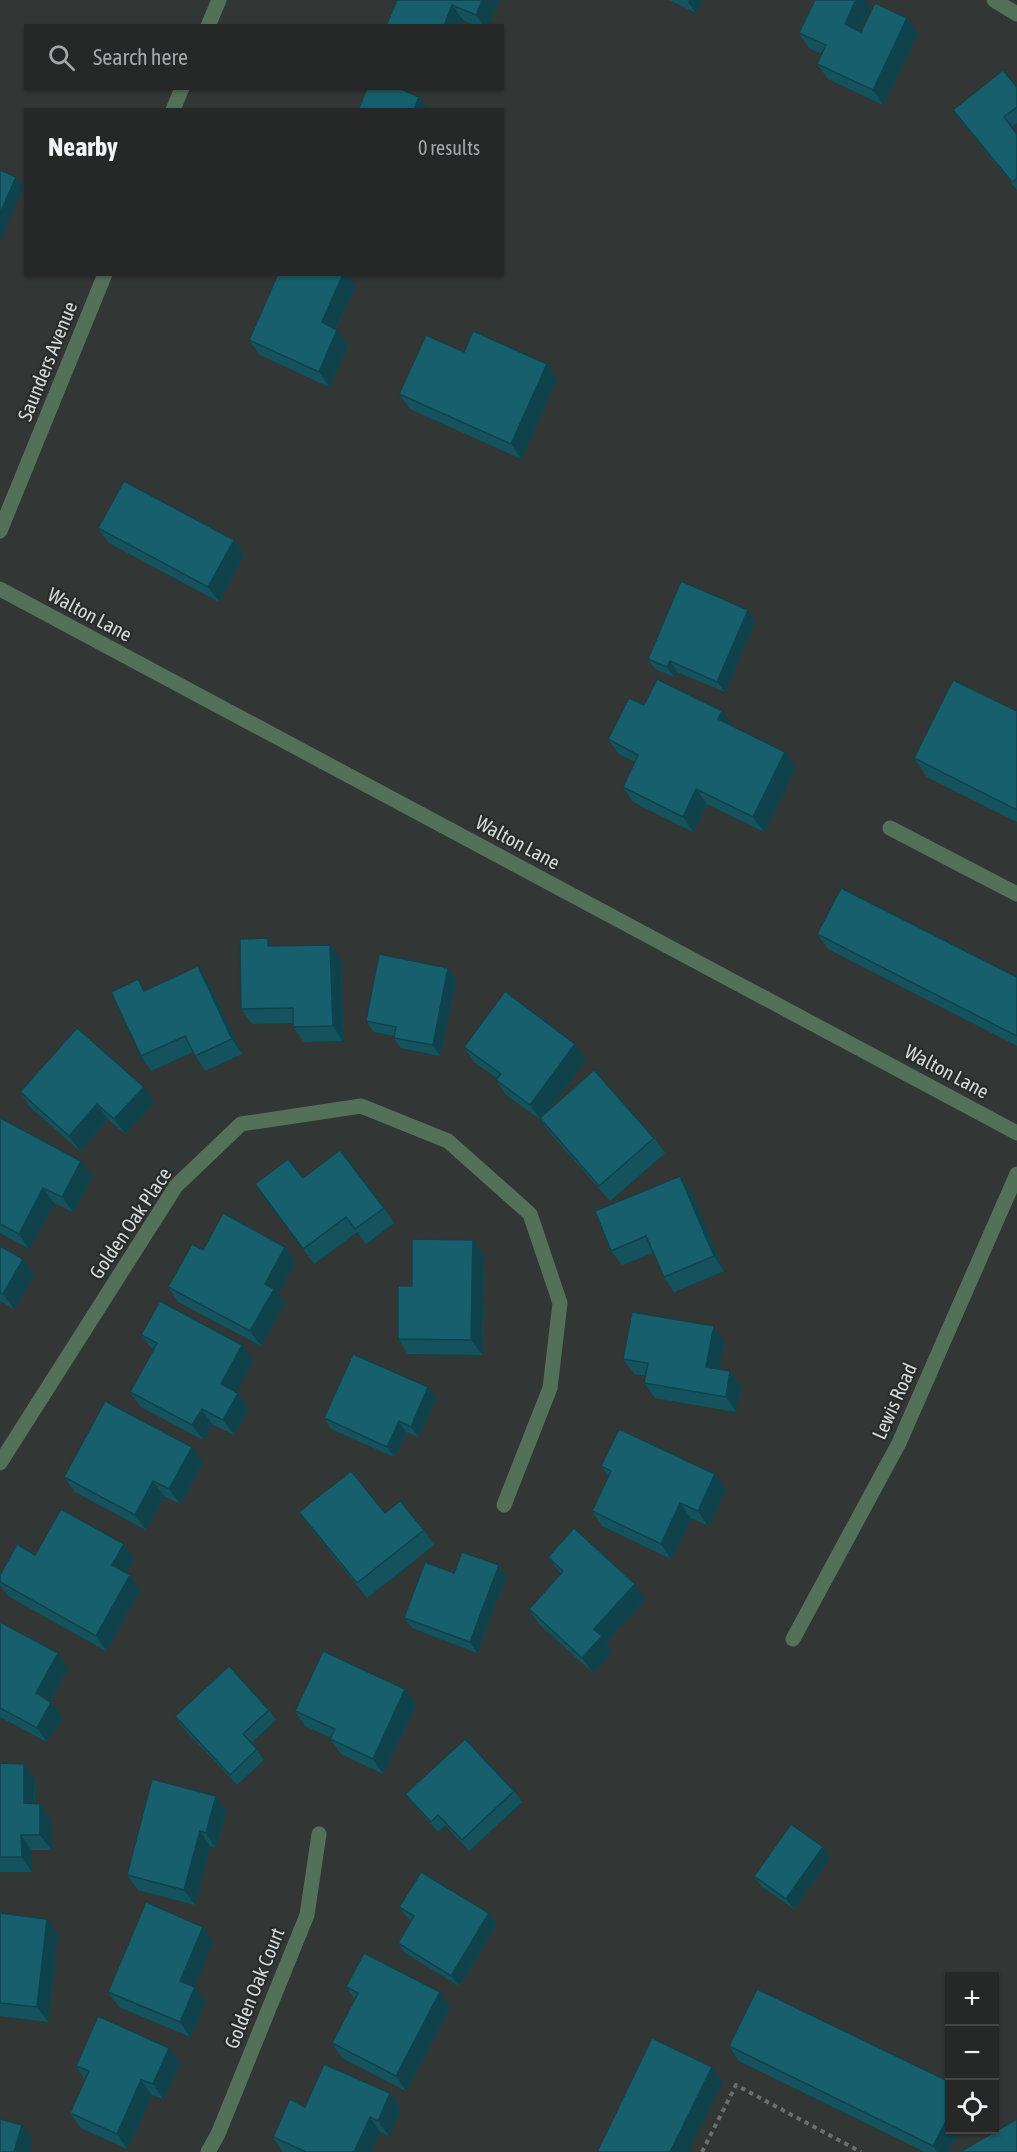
<!DOCTYPE html>
<meta charset="utf-8">
<style>
:root{--surface:#262828;--page:#2e3030;--text:#f1f3f6;--muted:#a4a6a8;--line:#424445}
body{margin:0;font-family:"Asap Condensed",sans-serif;background:var(--page);color:var(--text)}
.controls{position:absolute;right:18px;bottom:18px;display:grid;overflow:hidden;border-radius:0px;box-shadow:0 2px 4px #0004}
.controls button{width:54px;height:54px;display:grid;place-items:center;padding:0;border:0;border-bottom:2px solid var(--line);background:var(--surface);color:var(--text);font:30px sans-serif}
.list{margin:0;padding:0;list-style:none}
h2{display:flex;justify-content:space-between;align-items:center;height:78px;margin:0;padding:0 24px;font-size:26px}
h2 small{font-size:20px;font-weight:400;color:var(--muted)}
.icon{flex:none;width:33px;height:33px;fill:none;stroke:currentColor;stroke-width:2;stroke-linecap:round;stroke-linejoin:round}
.map{position:relative;flex:none;width:1017px;height:2152px;overflow:hidden}
.search{position:absolute;background:var(--surface);box-shadow:0 2px 4px #0004;left:24px;top:24px;width:480px;height:66px;display:flex;align-items:center;gap:15px;box-sizing:border-box;padding:0 21px;border-radius:0px;color:var(--muted);font-size:22px}
.panel{position:absolute;background:var(--surface);box-shadow:0 2px 4px #0004;left:24px;top:108px;width:480px;height:168px;border-radius:0px}
.map>svg:first-child{display:block}
.lines{fill:none;stroke-linecap:round;stroke-linejoin:round}
.path{stroke:#6a6e6d;stroke-width:4;stroke-dasharray:4.5 4.5;stroke-linecap:butt}
.lane{stroke:#537158;stroke-width:15}
.street{stroke:#537158;stroke-width:15}
.wall{fill:#14525e}
.shaded-wall{fill:#10424c}
.building{fill:#175f6d;stroke:#10424c;stroke-width:1.5}
.labels{text-anchor:middle;dominant-baseline:central;stroke-width:4.5;stroke-linejoin:round;paint-order:stroke}
.street-label{font-size:20px;fill:#d6d9d8;stroke:#282c2b}
</style>
<div class="map">
<svg width="1017" height="2152" viewBox="0 0 1017 2152">
<rect width="100%" height="100%" fill="#323635"/>
<g class="lines">
<!-- path -->
<polyline class="path" points="702,2152 736,2085 861,2152"/>
<!-- lane -->
<polyline class="lane" points="890,828 1017,894"/>
<!-- street -->
<g class="street">
<polyline points="994,0 1017,14"/>
<polyline points="208,26 219,0"/>
<polyline points="173,110 182,88"/>
<polyline points="0,531 105,274"/>
<polyline points="0,589 1017,1133"/>
<polyline points="0,1463 176,1186 241,1124 361,1106 448,1141 530,1214 560,1303 550,1388 504,1505"/>
<polyline points="793,1639 899,1443 1017,1174"/>
<polyline points="208,2152 218,2134 307,1915 319,1834"/>
</g>
</g>
<!-- wall -->
<g class="wall">
<polygon points="397,0 499,0 488,26 476,26 463,20"/>
<polygon points="669,0 702,0 696,13"/>
<polygon points="870,8 859,31 861,32 907,18 918,33 883,105 828,79 817,64 822,54 809,48 799,33"/>
<polygon points="1017,87 1017,123 1012,127 1016,133 1017,132 1017,190 961,121 953,110"/>
<polygon points="355,286 336,329 348,345 329,387 260,355 249,340"/>
<polygon points="464,352 547,364 557,379 521,459 410,409 399,394"/>
<polygon points="98,528 234,540 244,555 219,602 109,543"/>
<polygon points="748,610 755,621 725,692 677,672 674,677 655,669 648,659"/>
<polygon points="644,705 733,726 796,767 764,832 707,804 693,832 633,802 623,787 635,762 619,754 608,739"/>
<polygon points="1017,711 1017,822 927,777 914,758"/>
<polygon points="817,934 1017,977 1017,1046 828,949"/>
<polygon points="268,938 274,946 341,960 343,1041 304,1042 293,1027 293,1023 252,1024 241,1009"/>
<polygon points="198,966 208,981 242,1054 205,1071 193,1052 151,1071 141,1056 146,990"/>
<polygon points="448,968 456,979 440,1056 401,1048 394,1038 394,1036 374,1032 366,1021"/>
<polygon points="464,1047 586,1059 546,1113 654,1138 665,1153 610,1201 550,1133 541,1120 506,1095 496,1080 497,1078 474,1062"/>
<polygon points="20,1092 154,1102 125,1134 108,1119 80,1151 30,1107"/>
<polygon points="0,1118 92,1176 73,1212 54,1203 29,1249 0,1233"/>
<polygon points="680,1176 691,1191 724,1271 674,1292 664,1277 653,1253 622,1265 611,1251"/>
<polygon points="303,1178 384,1208 394,1223 366,1244 357,1232 314,1264 255,1184"/>
<polygon points="473,1240 484,1255 482,1355 408,1354 398,1339 412,1286"/>
<polygon points="0,1246 23,1259 34,1274 14,1309 0,1301"/>
<polygon points="285,1247 295,1262 278,1294 284,1304 261,1346 178,1302 168,1287 203,1250"/>
<polygon points="141,1335 253,1360 235,1392 238,1393 248,1408 234,1435 212,1424 203,1440 141,1407 130,1392 153,1350"/>
<polygon points="724,1341 719,1369 730,1371 741,1386 736,1412 655,1398 644,1383 646,1376 634,1374 623,1359"/>
<polygon points="428,1387 436,1398 418,1437 406,1432 394,1457 331,1429 324,1418"/>
<polygon points="203,1462 180,1504 164,1496 146,1530 75,1492 64,1477"/>
<polygon points="601,1466 715,1474 726,1489 708,1526 691,1518 671,1559 602,1526 592,1511 608,1476"/>
<polygon points="299,1512 385,1513 424,1530 434,1545 367,1598 310,1527"/>
<polygon points="35,1555 134,1559 126,1573 130,1575 140,1590 106,1651 8,1596 0,1585 0,1582"/>
<polygon points="548,1557 645,1599 606,1642 612,1651 593,1673 539,1624 529,1609 561,1574"/>
<polygon points="499,1565 506,1576 477,1653 412,1628 404,1618"/>
<polygon points="0,1622 68,1668 50,1701 62,1717 47,1742 0,1717"/>
<polygon points="405,1689 416,1704 383,1774 341,1754 330,1739 331,1738 305,1726 295,1711"/>
<polygon points="269,1710 276,1720 251,1743 264,1760 237,1785 182,1727 175,1716"/>
<polygon points="0,1763 24,1764 35,1779 35,1804 40,1804 51,1819 51,1850 32,1850 32,1872 0,1872"/>
<polygon points="514,1791 522,1802 469,1851 445,1825 438,1832 413,1804 405,1794"/>
<polygon points="216,1796 226,1811 216,1848 210,1846 195,1905 138,1890 127,1875"/>
<polygon points="823,1847 830,1857 794,1909 762,1887 754,1876"/>
<polygon points="399,1907 489,1913 497,1923 459,1986 405,1953 398,1943 411,1920 407,1917"/>
<polygon points="0,1913 58,1934 48,2022 0,2016"/>
<polygon points="213,1942 194,1987 205,2002 190,2037 119,2007 108,1992"/>
<polygon points="346,1987 450,2007 406,2091 342,2058 332,2043 355,1999"/>
<polygon points="729,2046 950,2130 959,2130 948,2152 925,2152 739,2061"/>
<polygon points="169,2048 180,2063 163,2099 152,2095 127,2149 81,2128 70,2113 85,2080 76,2066"/>
<polygon points="390,2093 401,2108 389,2136 380,2132 371,2152 283,2152 273,2137 305,2107"/>
</g>
<!-- shaded-wall -->
<g class="shaded-wall">
<polygon points="482,0 499,0 488,26 484,26 476,15"/>
<polygon points="689,0 702,0 696,13 688,2"/>
<polygon points="856,0 865,0 870,8 855,39 845,24"/>
<polygon points="452,5 463,20 461,26 444,26"/>
<polygon points="907,18 918,33 883,105 873,90"/>
<polygon points="419,97 427,107 426,110 414,110"/>
<polygon points="16,177 23,187 0,240 0,213"/>
<polygon points="343,274 347,274 355,286 332,337 322,322"/>
<polygon points="337,330 348,345 329,387 319,372"/>
<polygon points="547,364 557,379 521,459 511,444"/>
<polygon points="234,540 244,555 219,602 208,587"/>
<polygon points="748,610 755,621 725,692 717,682"/>
<polygon points="670,661 677,672 674,677 667,667"/>
<polygon points="722,711 733,726 718,719"/>
<polygon points="785,752 796,767 764,832 753,817"/>
<polygon points="696,789 707,804 693,832 683,817"/>
<polygon points="268,938 279,953 268,946"/>
<polygon points="330,945 341,960 343,1041 333,1026"/>
<polygon points="198,966 208,981 242,1054 232,1039"/>
<polygon points="448,968 456,979 440,1056 433,1045"/>
<polygon points="575,1044 586,1059 541,1120 530,1105"/>
<polygon points="144,1087 154,1102 125,1134 114,1119"/>
<polygon points="97,1104 108,1119 80,1151 69,1136"/>
<polygon points="81,1161 92,1176 73,1212 62,1197"/>
<polygon points="680,1176 691,1191 724,1271 714,1256"/>
<polygon points="43,1188 54,1203 29,1249 19,1234"/>
<polygon points="473,1240 484,1255 482,1355 471,1340"/>
<polygon points="285,1247 295,1262 278,1294 284,1304 261,1346 250,1331 265,1284"/>
<polygon points="23,1259 34,1274 14,1309 3,1294"/>
<polygon points="714,1326 724,1341 717,1382 706,1367"/>
<polygon points="242,1345 253,1360 232,1399 221,1384"/>
<polygon points="730,1371 741,1386 736,1412 726,1397"/>
<polygon points="428,1387 436,1398 418,1437 411,1427"/>
<polygon points="238,1393 248,1408 234,1435 223,1420"/>
<polygon points="202,1409 212,1424 203,1440 192,1425"/>
<polygon points="399,1421 406,1432 394,1457 387,1447"/>
<polygon points="192,1447 203,1462 180,1504 169,1489"/>
<polygon points="715,1474 726,1489 708,1526 698,1511"/>
<polygon points="153,1481 164,1496 146,1530 135,1515"/>
<polygon points="680,1503 691,1518 671,1559 661,1544"/>
<polygon points="124,1544 134,1559 122,1580 112,1565"/>
<polygon points="499,1565 506,1576 477,1653 470,1642"/>
<polygon points="130,1575 140,1590 106,1651 96,1636"/>
<polygon points="635,1584 645,1599 606,1642 612,1651 593,1673 582,1658 594,1629"/>
<polygon points="58,1653 68,1668 46,1708 36,1693"/>
<polygon points="405,1689 416,1704 383,1774 373,1759"/>
<polygon points="51,1702 62,1717 47,1742 37,1728"/>
<polygon points="24,1764 35,1779 34,1818 24,1803"/>
<polygon points="216,1796 226,1811 216,1848 206,1833"/>
<polygon points="40,1804 51,1819 51,1850 40,1835"/>
<polygon points="200,1831 210,1846 195,1905 184,1890"/>
<polygon points="21,1835 32,1850 32,1872 22,1857"/>
<polygon points="823,1847 830,1857 794,1909 786,1899"/>
<polygon points="489,1913 497,1923 459,1986 451,1976"/>
<polygon points="47,1919 58,1934 48,2022 37,2007"/>
<polygon points="203,1927 213,1942 191,1996 180,1981"/>
<polygon points="195,1987 205,2002 190,2037 180,2022"/>
<polygon points="440,1992 450,2007 406,2091 396,2076"/>
<polygon points="169,2048 180,2063 163,2099 153,2084"/>
<polygon points="712,2067 722,2082 688,2152 670,2152"/>
<polygon points="141,2080 152,2095 127,2149 117,2134"/>
<polygon points="390,2093 401,2108 389,2136 378,2121"/>
<polygon points="950,2113 950,2130 959,2130 948,2152 937,2152 933,2146"/>
<polygon points="370,2117 380,2132 371,2152 354,2152"/>
<polygon points="22,2125 33,2140 29,2152 14,2152"/>
</g>
<!-- building -->
<g class="building">
<polygon points="397,0 482,0 476,15 452,5 444,26 386,26"/>
<polygon points="815,0 856,0 845,24 861,32 875,3 907,18 873,90 817,64 826,45 799,33"/>
<polygon points="1003,70 1017,87 1017,107 1004,117 1016,133 1017,132 1017,178 1012,182 953,110"/>
<polygon points="367,88 399,88 419,97 414,110 358,110"/>
<polygon points="0,170 16,177 0,213"/>
<polygon points="278,274 343,274 322,322 337,330 319,372 249,340"/>
<polygon points="473,331 547,364 511,444 399,394 426,335 464,352"/>
<polygon points="124,481 234,540 208,587 98,528"/>
<polygon points="681,581 748,610 717,682 670,661 667,667 648,659"/>
<polygon points="657,679 722,711 718,719 785,752 753,817 696,789 683,817 623,787 638,755 608,739 629,698 644,705"/>
<polygon points="953,680 1017,711 1017,810 914,758"/>
<polygon points="841,888 1017,977 1017,1036 817,934"/>
<polygon points="268,938 268,946 330,945 333,1026 293,1027 293,1008 241,1009 240,939"/>
<polygon points="379,954 448,968 433,1045 394,1038 396,1027 366,1021"/>
<polygon points="198,966 232,1039 195,1056 185,1036 141,1056 111,992 138,979 144,991"/>
<polygon points="505,991 575,1044 530,1105 496,1080 501,1074 464,1047"/>
<polygon points="77,1028 144,1087 114,1119 97,1104 69,1136 20,1092"/>
<polygon points="594,1070 654,1138 599,1186 540,1118"/>
<polygon points="0,1118 81,1161 62,1197 43,1188 19,1234 0,1224"/>
<polygon points="340,1150 384,1208 355,1229 346,1217 303,1249 255,1184 288,1159 303,1178"/>
<polygon points="680,1176 714,1256 664,1277 646,1236 611,1251 595,1211"/>
<polygon points="223,1213 285,1247 265,1284 274,1289 250,1331 168,1287 192,1244 203,1250"/>
<polygon points="412,1239 473,1240 471,1340 398,1339 398,1286 412,1286"/>
<polygon points="0,1246 23,1259 3,1294 0,1292"/>
<polygon points="160,1301 242,1345 221,1384 238,1393 223,1420 202,1409 192,1425 130,1392 157,1343 141,1335"/>
<polygon points="632,1312 714,1326 706,1367 730,1371 726,1397 644,1383 648,1363 623,1359"/>
<polygon points="353,1354 428,1387 411,1427 399,1421 387,1447 324,1418"/>
<polygon points="105,1401 192,1447 169,1489 153,1481 135,1515 64,1477"/>
<polygon points="619,1429 715,1474 698,1511 680,1503 661,1544 592,1511 611,1471 601,1466"/>
<polygon points="351,1471 385,1513 400,1501 424,1530 357,1583 299,1512"/>
<polygon points="61,1509 124,1544 112,1565 130,1575 96,1636 0,1582 0,1575 17,1544 35,1555"/>
<polygon points="574,1528 635,1584 594,1629 602,1636 582,1658 529,1609 563,1571 548,1557"/>
<polygon points="462,1552 499,1565 470,1642 404,1618 425,1562 454,1573"/>
<polygon points="0,1622 58,1653 36,1693 51,1702 37,1728 0,1708"/>
<polygon points="323,1651 405,1689 373,1759 330,1739 335,1729 295,1711"/>
<polygon points="229,1666 269,1710 243,1734 257,1749 230,1775 175,1716"/>
<polygon points="465,1739 514,1791 462,1840 438,1815 431,1822 405,1794"/>
<polygon points="0,1763 24,1764 24,1803 40,1804 40,1835 21,1835 22,1857 0,1857"/>
<polygon points="152,1779 216,1796 206,1833 200,1831 184,1890 127,1875"/>
<polygon points="791,1824 823,1847 786,1899 754,1876"/>
<polygon points="421,1872 489,1913 451,1976 398,1943 414,1916 399,1907"/>
<polygon points="146,1902 203,1927 180,1981 195,1987 180,2022 108,1992"/>
<polygon points="0,1913 47,1919 37,2007 0,2003"/>
<polygon points="364,1953 440,1992 396,2076 332,2043 358,1993 346,1987"/>
<polygon points="757,1989 950,2082 950,2113 933,2146 729,2046"/>
<polygon points="98,2016 169,2048 153,2084 141,2080 117,2134 70,2113 89,2071 76,2066"/>
<polygon points="652,2038 712,2067 670,2152 597,2152"/>
<polygon points="324,2064 390,2093 378,2121 370,2117 354,2152 306,2152 273,2137 290,2099 305,2107"/>
<polygon points="0,2119 22,2125 14,2152 0,2152"/>
<polygon points="1017,2119 1017,2152 960,2152"/>
</g>
<g class="labels">
<!-- street labels -->
<g class="street-label">
<text transform="translate(47 361) rotate(-68)">Saunders Avenue</text>
<text transform="translate(90 614) rotate(28)">Walton Lane</text>
<text transform="translate(518 842) rotate(28)">Walton Lane</text>
<text transform="translate(947 1071) rotate(28)">Walton Lane</text>
<text transform="translate(130 1223) rotate(-56)">Golden Oak Place</text>
<text transform="translate(894 1401) rotate(-66)">Lewis Road</text>
<text transform="translate(254 1988) rotate(-68)">Golden Oak Court</text>
</g>
</g>
</svg>
<div class="controls">
<button>+</button>
<button>−</button>
<button><svg class="icon" aria-label="locate" viewBox="0 0 24 24"><circle cx="12" cy="12" r="6"/><path d="M12 2v4M12 18v4M2 12h4M18 12h4"/></svg></button>
</div>
<div class="search"><svg class="icon" aria-label="search" viewBox="0 0 24 24"><circle cx="10" cy="10" r="6"/><path d="M15 15l6 6"/></svg>Search here</div>
<section class="panel">
<h2>Nearby<small>0 results</small></h2>
<ul class="list">
</ul>
</section>
</div>
